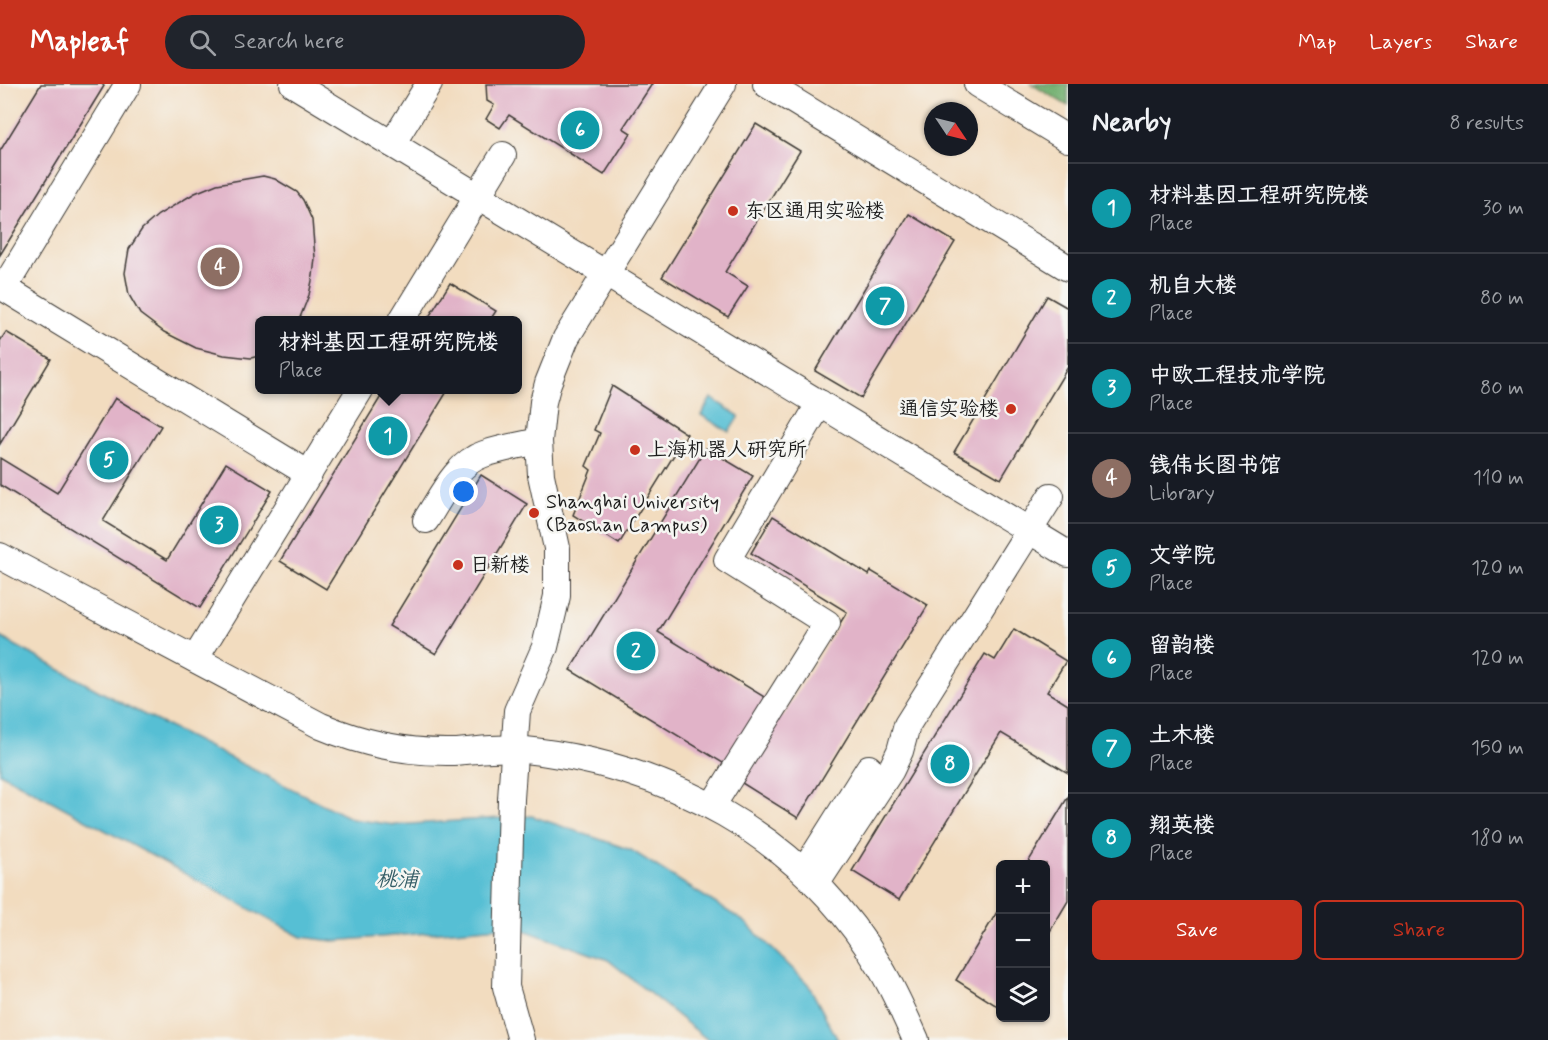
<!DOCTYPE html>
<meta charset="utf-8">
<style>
:root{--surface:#171b24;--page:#20242c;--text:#f1f3f6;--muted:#9ea1a6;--line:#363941;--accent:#c8321e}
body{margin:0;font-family:Mynerve,"LXGW WenKai TC",sans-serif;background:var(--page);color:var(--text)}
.controls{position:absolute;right:18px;bottom:18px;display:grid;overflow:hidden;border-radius:9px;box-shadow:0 2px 4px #0004}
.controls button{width:54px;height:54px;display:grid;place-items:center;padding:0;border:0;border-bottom:2px solid var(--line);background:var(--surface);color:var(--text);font:30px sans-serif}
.compass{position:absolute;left:924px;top:18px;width:54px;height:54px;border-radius:50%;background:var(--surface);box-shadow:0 2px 4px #0004;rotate:125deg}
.you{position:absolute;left:464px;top:408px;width:21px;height:21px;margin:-15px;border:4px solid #fff;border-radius:50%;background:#1a73e8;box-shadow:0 0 0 9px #1a73e833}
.badge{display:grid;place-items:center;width:39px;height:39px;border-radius:50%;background:var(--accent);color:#fff;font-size:20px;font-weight:700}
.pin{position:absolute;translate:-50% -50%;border:3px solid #fff;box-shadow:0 2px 6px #0006}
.popup{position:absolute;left:255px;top:232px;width:267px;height:78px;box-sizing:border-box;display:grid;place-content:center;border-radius:9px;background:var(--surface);filter:drop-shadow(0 2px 4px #0005);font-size:20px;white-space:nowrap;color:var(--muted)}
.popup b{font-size:22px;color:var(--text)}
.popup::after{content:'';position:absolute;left:50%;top:100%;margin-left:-12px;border:12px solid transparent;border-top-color:var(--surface)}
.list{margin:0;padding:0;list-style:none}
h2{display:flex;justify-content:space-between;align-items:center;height:78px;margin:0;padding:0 24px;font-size:26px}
h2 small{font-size:20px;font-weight:400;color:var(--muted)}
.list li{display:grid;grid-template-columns:39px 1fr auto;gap:18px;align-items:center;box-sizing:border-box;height:90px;padding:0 24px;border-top:2px solid var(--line)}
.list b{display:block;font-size:22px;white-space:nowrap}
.list p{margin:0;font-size:20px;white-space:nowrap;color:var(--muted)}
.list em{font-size:20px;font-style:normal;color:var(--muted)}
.actions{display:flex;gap:12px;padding:18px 24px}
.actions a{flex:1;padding:14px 0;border:2px solid var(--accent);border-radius:9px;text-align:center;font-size:21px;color:var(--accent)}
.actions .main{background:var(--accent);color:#fff}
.icon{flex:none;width:33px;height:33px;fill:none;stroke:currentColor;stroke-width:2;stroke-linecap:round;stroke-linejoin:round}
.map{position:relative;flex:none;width:1068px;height:956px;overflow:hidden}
header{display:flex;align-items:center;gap:36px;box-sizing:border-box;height:84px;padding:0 30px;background:var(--accent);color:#fff}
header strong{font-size:28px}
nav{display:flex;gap:33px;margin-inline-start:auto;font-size:21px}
.search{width:420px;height:54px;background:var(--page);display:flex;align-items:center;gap:15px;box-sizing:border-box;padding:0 21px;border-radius:33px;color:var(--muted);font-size:22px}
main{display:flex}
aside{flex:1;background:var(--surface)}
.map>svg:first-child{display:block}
.forest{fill:#74b172;stroke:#486647;stroke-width:1.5}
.water{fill:#57bfd4;stroke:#3a6e78;stroke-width:1.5}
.building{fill:#e1b3c8}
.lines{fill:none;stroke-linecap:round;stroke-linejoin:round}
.minor-casing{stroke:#3c3934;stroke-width:28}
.minor{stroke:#fff;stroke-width:26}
.poi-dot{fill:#c8321e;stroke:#f6f6f2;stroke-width:2}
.labels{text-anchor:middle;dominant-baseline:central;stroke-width:5;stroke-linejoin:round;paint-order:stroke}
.poi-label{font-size:20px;fill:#1c1c1c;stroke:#f6f6f2;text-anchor:start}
.water-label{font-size:21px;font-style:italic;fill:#345d66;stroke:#f6f6f2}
</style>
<header>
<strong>Mapleaf</strong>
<div class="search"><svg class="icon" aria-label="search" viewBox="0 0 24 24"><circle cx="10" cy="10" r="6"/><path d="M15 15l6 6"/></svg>Search here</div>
<nav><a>Map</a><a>Layers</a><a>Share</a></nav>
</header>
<main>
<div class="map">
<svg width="1068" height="956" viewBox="0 0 1068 956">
<rect width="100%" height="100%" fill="#f6f6f2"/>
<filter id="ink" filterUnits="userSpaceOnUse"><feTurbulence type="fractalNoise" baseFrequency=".0167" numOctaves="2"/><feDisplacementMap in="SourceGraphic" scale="12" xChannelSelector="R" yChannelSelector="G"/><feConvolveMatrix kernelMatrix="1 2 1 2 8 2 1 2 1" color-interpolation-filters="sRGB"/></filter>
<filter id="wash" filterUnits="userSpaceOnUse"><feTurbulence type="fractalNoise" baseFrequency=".008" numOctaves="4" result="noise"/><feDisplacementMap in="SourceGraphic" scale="24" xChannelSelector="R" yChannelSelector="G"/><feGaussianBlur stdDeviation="1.35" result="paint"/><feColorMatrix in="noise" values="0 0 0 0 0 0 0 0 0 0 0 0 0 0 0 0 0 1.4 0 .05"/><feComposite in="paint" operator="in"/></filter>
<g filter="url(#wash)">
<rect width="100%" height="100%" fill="#f2dcbf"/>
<!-- forest -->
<polygon class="forest" points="1031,0 1068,0 1068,22"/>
<!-- water -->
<g class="water">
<polygon points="711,314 739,332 729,348 701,331"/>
<polygon points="0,553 125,621 352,735 395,741 532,732 631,766 745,838 808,900 838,956 708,956 608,876 513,842 333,857 301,853 0,689"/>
</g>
<g id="blocks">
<!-- building -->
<g class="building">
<polygon points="41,0 102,0 104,2 0,171 0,67"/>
<polygon points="486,0 652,0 623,44 631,49 604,91 509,31 500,44 486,35 494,21 487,17"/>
<polygon points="756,40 800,67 725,188 748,202 728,233 662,193"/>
<polygon points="263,92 275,95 297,108 303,116 312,136 315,174 313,192 309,211 299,236 259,236 259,272 251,274 224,271 196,264 164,248 140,230 129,211 125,189 129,165 142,145 158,131 195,109 217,100"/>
<polygon points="909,130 955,158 861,314 815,287"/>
<polygon points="450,199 496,227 490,236 427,236"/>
<polygon points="1047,212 1068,224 1068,283 1001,395 954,368"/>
<polygon points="6,248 51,275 0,360 0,257"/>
<polygon points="612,302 687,350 619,460 573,431 591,386 586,382 600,349 594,346"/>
<polygon points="385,306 448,306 326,505 280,477"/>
<polygon points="115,314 161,342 103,437 167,476 226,379 272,407 200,524 0,401 0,374 57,409"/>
<polygon points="706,364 753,392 658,548 766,614 782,634 847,528 751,469 773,432 869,491 871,487 928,521 798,734 742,699 746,693 570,586"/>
<polygon points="481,391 527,420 436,570 389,542"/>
<polygon points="1014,545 1066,577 1047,608 1068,621 1068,689 1001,649 899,816 852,787 985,570 995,576"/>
<polygon points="1068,713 1068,817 1046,854 1046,780 1027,780"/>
<polygon points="1000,823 1000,924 956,896"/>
</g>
</g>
</g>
<g filter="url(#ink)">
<use href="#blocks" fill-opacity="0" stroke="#3c3934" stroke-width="1.5"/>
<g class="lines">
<!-- minor casing -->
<g class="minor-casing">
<g id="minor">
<polyline points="128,0 4,204 309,390"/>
<polyline points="293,0 1068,470"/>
<polyline points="766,0 1068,184"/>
<polyline points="977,0 1068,55"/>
<polyline points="392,60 429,0"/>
<polyline points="402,236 503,71"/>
<path d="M 426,436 C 441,413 456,379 484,370 C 502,364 521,361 539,357"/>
<path d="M 0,472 L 321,642 C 364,660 406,669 453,668 C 474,667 495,663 516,665 C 665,679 802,751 880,883 C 894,906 905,931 916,956"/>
<polyline points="195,575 360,306"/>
<polyline points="712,722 827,539 727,476 820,319"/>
<polyline points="808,781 869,684"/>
<polyline points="816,800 891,686 900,667 907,641 1051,412"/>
<polyline points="521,956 506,903 511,715 517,627 545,563 557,512 557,464 541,391 539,357 543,318 548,299 566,254 723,0"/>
</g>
</g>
<!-- minor -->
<use href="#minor" class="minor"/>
</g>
</g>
<!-- markers -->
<g class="poi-dot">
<circle cx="733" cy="127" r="6"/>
<circle cx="1011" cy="325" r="6"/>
<circle cx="635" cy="366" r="6"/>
<circle cx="534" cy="429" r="6"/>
<circle cx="458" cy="481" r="6"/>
</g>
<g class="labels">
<!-- poi labels -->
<g class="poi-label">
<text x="745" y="127">东区通用实验楼</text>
<text x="999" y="325" text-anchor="end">通信实验楼</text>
<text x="647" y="366">上海机器人研究所</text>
<text x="546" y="418">Shanghai University<tspan x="546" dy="23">(Baoshan Campus)</tspan></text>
<text x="470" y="481">日新楼</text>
</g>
<!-- water labels -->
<g class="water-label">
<text transform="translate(397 796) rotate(1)">桃浦</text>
</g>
</g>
</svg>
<div class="controls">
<button>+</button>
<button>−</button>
<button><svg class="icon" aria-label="layers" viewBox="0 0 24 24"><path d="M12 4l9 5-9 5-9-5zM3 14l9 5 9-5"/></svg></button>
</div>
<svg class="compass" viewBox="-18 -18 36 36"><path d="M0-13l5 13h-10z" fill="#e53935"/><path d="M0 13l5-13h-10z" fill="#9ea1a6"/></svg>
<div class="you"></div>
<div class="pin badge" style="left:388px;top:352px;background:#0f9aa8">1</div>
<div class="popup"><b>材料基因工程研究院楼</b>Place</div>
<div class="pin badge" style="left:636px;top:567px;background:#0f9aa8">2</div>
<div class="pin badge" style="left:219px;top:441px;background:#0f9aa8">3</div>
<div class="pin badge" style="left:220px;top:183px;background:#8d6e63">4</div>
<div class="pin badge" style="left:109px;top:376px;background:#0f9aa8">5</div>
<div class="pin badge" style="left:580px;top:46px;background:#0f9aa8">6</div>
<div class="pin badge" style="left:885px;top:222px;background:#0f9aa8">7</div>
<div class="pin badge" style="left:950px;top:680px;background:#0f9aa8">8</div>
</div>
<aside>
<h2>Nearby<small>8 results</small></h2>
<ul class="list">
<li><span class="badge" style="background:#0f9aa8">1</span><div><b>材料基因工程研究院楼</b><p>Place</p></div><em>30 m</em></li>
<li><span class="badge" style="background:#0f9aa8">2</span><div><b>机自大楼</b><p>Place</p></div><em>80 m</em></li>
<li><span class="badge" style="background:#0f9aa8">3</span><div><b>中欧工程技术学院</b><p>Place</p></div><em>80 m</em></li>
<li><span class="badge" style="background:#8d6e63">4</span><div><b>钱伟长图书馆</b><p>Library</p></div><em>110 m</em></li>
<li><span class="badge" style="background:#0f9aa8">5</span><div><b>文学院</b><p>Place</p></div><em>120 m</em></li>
<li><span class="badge" style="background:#0f9aa8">6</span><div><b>留韵楼</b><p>Place</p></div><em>120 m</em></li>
<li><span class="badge" style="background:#0f9aa8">7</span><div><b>土木楼</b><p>Place</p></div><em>150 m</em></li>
<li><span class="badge" style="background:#0f9aa8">8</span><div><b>翔英楼</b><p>Place</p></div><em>180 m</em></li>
</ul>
<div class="actions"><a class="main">Save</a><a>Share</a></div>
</aside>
</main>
